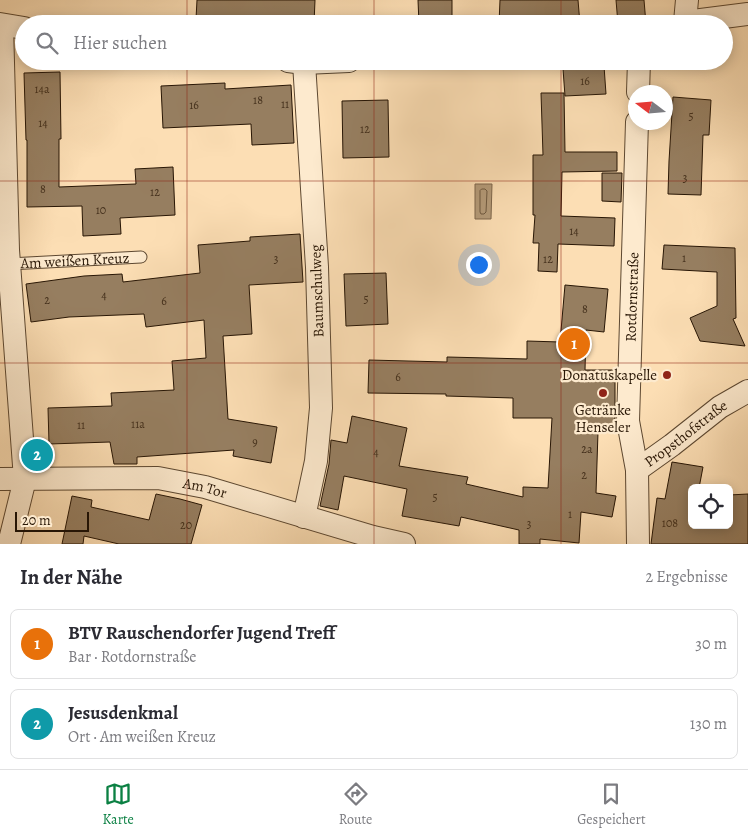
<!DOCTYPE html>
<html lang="de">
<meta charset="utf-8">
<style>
:root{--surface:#fff;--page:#f2f2f3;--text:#2b2b33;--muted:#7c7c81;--line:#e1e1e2;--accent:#0b8043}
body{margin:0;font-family:Alegreya,serif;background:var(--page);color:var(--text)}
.controls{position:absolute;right:15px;bottom:15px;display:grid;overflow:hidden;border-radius:8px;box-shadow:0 2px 12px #0003}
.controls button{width:45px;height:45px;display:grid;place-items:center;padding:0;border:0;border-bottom:1px solid var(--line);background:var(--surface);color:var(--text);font:25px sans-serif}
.compass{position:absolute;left:628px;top:85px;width:45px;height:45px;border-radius:50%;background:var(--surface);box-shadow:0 2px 12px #0003;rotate:286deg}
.scale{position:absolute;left:15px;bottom:12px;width:74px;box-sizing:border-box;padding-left:5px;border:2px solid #281605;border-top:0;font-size:14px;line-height:18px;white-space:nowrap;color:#281605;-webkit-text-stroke:4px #fdeace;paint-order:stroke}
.you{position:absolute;left:478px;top:264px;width:18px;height:18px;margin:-12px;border:4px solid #fff;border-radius:50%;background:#1a73e8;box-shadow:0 0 0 8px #1a73e833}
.badge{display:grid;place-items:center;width:32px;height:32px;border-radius:50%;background:var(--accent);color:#fff;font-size:16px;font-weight:700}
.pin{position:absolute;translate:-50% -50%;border:2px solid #fff;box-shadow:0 1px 5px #0006}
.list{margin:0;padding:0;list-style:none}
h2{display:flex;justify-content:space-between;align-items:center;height:65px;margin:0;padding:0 20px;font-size:21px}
h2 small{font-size:16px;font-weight:400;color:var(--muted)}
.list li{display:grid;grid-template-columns:32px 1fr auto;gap:15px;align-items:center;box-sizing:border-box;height:70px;margin:0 10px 10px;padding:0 10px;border:1px solid var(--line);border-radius:8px}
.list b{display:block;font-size:19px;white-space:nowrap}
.list p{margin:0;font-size:16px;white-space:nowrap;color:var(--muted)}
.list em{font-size:16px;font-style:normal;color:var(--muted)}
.icon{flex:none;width:28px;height:28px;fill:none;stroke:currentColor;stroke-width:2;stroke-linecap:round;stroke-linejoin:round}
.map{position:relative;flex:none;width:748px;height:544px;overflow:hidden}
.search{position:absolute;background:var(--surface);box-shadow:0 2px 12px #0003;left:15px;right:15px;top:15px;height:55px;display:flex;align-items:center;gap:12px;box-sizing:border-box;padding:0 18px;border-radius:28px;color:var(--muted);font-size:19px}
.sheet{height:225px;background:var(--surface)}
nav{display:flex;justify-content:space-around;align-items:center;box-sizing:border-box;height:70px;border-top:1px solid var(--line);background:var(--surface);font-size:14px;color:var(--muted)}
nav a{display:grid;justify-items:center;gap:2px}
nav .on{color:var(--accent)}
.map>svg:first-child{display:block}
.water{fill:#b49a78;stroke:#7c654a}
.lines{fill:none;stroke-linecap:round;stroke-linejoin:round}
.shore{stroke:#6e583e;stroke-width:1}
.building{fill:#967e60;stroke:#281605}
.service-casing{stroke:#5d4831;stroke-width:13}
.minor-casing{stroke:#5d4831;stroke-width:24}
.service{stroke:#fdeace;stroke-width:11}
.minor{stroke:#fdeace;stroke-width:22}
.grid{fill:none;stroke:#8f2418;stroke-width:1;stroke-opacity:0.55}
.poi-dot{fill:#8f2418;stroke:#fdeace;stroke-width:2}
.labels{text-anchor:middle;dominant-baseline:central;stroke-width:4.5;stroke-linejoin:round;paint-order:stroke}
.number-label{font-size:12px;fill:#44301c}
.street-label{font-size:15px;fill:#281605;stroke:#fdeace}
.poi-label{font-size:15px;fill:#281605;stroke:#fdeace;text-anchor:end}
</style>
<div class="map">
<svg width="748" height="544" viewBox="0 0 748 544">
<rect width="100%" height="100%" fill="#fcdeb4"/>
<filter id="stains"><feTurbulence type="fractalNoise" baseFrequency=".004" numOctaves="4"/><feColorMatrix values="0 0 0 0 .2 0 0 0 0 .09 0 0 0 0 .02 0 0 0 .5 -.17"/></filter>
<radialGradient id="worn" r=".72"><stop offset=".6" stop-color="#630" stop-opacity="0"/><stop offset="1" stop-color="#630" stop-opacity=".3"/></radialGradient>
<!-- water -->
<polygon class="water" points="475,184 492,184 491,219 475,219"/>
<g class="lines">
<!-- shore -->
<polygon class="shore" points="482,189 485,189 487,191 486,212 484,214 481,214 480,212 480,191"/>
</g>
<!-- building -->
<g class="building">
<polygon points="197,0 315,0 314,24 265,24 266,22 196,19"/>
<polygon points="418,0 452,0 452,24 419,24"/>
<polygon points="500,0 578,0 580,24 499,24"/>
<polygon points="616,0 644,0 646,24 618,24"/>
<polygon points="604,66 606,94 565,96 563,69"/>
<polygon points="60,72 61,139 59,139 59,187 136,184 135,169 173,167 175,215 120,218 121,234 83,236 82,206 27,207 27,140 26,140 24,73"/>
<polygon points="225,83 225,89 291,85 294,143 252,145 251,124 163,128 161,86"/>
<polygon points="541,93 564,93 565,152 617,152 617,171 562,172 561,216 615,218 614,246 558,244 557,272 538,271 539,243 533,243 535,215 533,215 533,155 543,155"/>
<polygon points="673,97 711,100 709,135 703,135 701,195 668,194 669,161"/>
<polygon points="388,100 389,157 343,158 342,101"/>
<polygon points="602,173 622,173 621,202 602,201"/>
<polygon points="300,234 303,282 249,285 252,334 223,336 228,419 277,427 271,463 233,456 234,450 137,457 137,464 114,464 110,442 49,444 48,408 112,406 111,393 174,390 172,361 206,358 204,320 146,327 144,314 69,317 31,322 26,284 84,276 122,274 123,282 200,273 198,245 250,241 250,237"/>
<polygon points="664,245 735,248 736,318 733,319 745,346 700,341 690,318 717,306 717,272 662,269"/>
<polygon points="386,273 388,324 346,326 344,274"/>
<polygon points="565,285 608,289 604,332 586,330 585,370 615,370 615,432 598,432 596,493 616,496 612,517 581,512 579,543 540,539 540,544 519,544 519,530 461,517 459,526 402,516 407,489 344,476 338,510 320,506 329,464 331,440 347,443 352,416 407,428 399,466 468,477 466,484 523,497 523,487 548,488 552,418 513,418 513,398 446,396 446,394 368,393 369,360 447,362 447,357 527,359 527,341 560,342"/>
<polygon points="672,462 703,467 699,488 692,488 692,526 730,526 729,495 748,494 748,544 651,544 657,498 665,499"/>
<polygon points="156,494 180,499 202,505 191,544 119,544 84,536 83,544 62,544 72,496 92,500 91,507 149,520"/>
</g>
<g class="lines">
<!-- service casing -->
<g class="service-casing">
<g id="service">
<path id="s1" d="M 9,264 L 141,257"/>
</g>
</g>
<!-- minor casing -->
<g class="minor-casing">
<g id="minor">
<polyline points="685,22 687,0"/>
<polyline points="0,24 24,28"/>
<polyline points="683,24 685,22 748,14"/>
<polyline points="2,25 8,250 25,479 9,544"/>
<polyline points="288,61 304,63 349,61"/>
<polyline points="638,92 639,61"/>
<polyline points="637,122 628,421 637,470 638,544"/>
<path id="s2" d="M 637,470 L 672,445 L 720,407 L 748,391"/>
<path id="s3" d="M 0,479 L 158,478 L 205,487 L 373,537 L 404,544"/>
<polyline points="304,517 316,461 321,408 317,267 304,63"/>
</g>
</g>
<!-- service -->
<use href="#service" class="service"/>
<!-- minor -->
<use href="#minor" class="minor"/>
</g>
<!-- grid -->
<path class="grid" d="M 187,0 L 187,24M 374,0 L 374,24M 561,0 L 561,24M 187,61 L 187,544M 374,61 L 374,544M 561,61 L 561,544M 0,181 L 748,181M 0,363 L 748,363"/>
<!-- markers -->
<g class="poi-dot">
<circle cx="667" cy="375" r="5"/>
<circle cx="603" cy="393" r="5"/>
</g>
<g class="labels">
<!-- number labels -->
<g class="number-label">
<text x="585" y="81">16</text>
<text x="42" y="89">14a</text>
<text x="258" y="100">18</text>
<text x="285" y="104">11</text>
<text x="194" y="105">16</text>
<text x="691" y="116">5</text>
<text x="43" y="123">14</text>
<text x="365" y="129">12</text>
<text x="685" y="178">3</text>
<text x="43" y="189">8</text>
<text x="155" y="192">12</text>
<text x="101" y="210">10</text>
<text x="574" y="231">14</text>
<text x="684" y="258">1</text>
<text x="276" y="259">3</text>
<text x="548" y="259">12</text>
<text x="104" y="295">4</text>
<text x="366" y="299">5</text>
<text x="47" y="300">2</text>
<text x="164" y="301">6</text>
<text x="585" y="309">8</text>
<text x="398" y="377">6</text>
<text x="138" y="424">11a</text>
<text x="81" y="425">11</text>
<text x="255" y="442">9</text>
<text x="587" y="449">2a</text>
<text x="376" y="452">4</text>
<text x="584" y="475">2</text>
<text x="435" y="497">5</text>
<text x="570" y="514">1</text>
<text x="670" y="523">108</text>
<text x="529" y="524">3</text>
<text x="186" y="525">20</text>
</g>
<!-- street labels -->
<g class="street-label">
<text stroke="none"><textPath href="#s1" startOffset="66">Am weißen Kreuz</textPath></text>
<text transform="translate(317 291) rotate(-92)">Baumschulweg</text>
<text transform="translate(632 297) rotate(-88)">Rotdornstraße</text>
<text stroke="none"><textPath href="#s2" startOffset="61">Propsthofstraße</textPath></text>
<text stroke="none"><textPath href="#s3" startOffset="206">Am Tor</textPath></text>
</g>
<!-- poi labels -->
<g class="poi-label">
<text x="657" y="375">Donatuskapelle</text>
<text x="603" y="410" text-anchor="middle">Getränke<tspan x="603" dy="17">Henseler</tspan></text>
</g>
</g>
<rect width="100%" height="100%" filter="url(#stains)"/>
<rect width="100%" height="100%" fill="url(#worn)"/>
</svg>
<div class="controls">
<button><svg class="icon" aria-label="locate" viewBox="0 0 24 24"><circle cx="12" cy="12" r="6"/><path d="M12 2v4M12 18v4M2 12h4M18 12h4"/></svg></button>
</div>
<svg class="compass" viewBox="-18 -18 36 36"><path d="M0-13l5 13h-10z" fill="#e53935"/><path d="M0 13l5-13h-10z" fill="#7c7c81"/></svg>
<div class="scale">20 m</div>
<div class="you"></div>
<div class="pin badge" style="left:574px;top:344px;background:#e8710a">1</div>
<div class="pin badge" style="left:37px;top:455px;background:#0f9aa8">2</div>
<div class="search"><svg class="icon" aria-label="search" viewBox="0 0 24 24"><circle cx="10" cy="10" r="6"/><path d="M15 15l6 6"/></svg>Hier suchen</div>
</div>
<section class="sheet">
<h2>In der Nähe<small>2 Ergebnisse</small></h2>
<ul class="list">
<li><span class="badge" style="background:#e8710a">1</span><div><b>BTV Rauschendorfer Jugend Treff</b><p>Bar · Rotdornstraße</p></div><em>30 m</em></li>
<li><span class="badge" style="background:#0f9aa8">2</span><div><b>Jesusdenkmal</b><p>Ort · Am weißen Kreuz</p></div><em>130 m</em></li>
</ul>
</section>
<nav>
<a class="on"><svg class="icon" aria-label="map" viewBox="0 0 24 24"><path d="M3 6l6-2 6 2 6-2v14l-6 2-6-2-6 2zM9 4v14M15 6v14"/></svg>Karte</a>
<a><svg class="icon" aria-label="directions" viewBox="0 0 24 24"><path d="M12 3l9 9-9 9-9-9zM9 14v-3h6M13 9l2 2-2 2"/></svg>Route</a>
<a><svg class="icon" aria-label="saved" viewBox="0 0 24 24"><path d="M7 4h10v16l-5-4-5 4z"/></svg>Gespeichert</a>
</nav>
